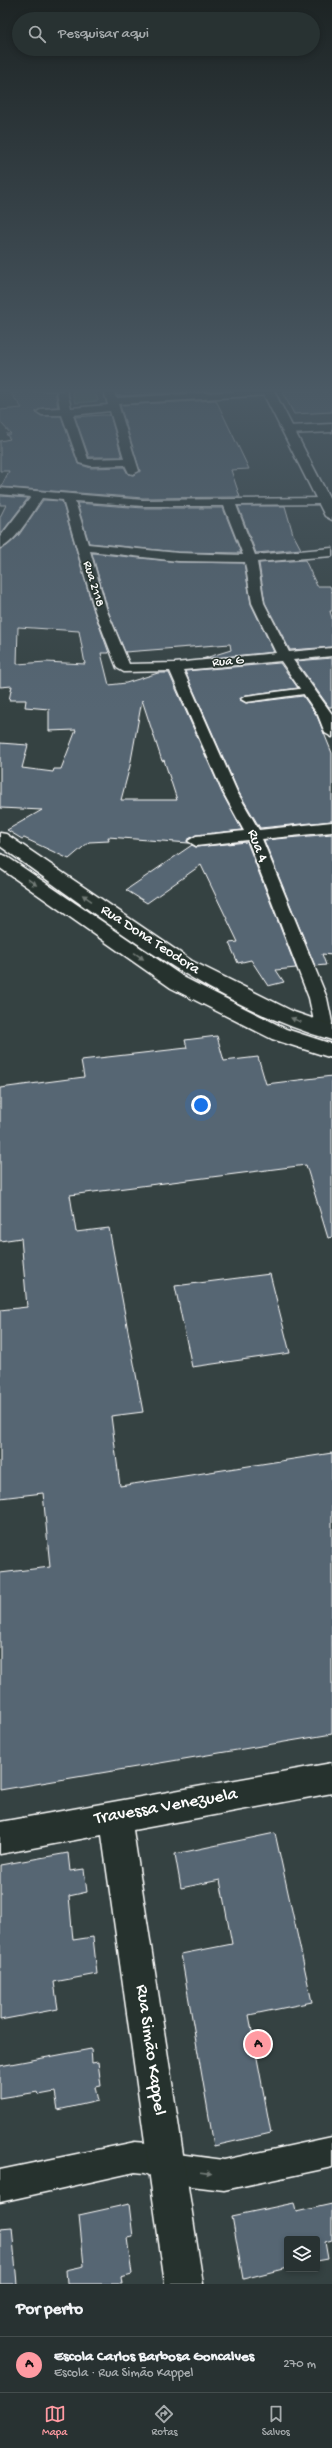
<!DOCTYPE html>
<html lang="pt">
<meta charset="utf-8">
<style>
:root{--surface:#283232;--page:#303a3a;--text:#f1f3f6;--muted:#a5aaac;--line:#444d4d;--accent:#ff9aa2}
body{margin:0;font-family:"Gochi Hand",sans-serif;background:var(--page);color:var(--text)}
.controls{position:absolute;right:12px;bottom:12px;display:grid;overflow:hidden;border-radius:4px;box-shadow:0 2px 6px #0003}
.controls button{width:36px;height:36px;display:grid;place-items:center;padding:0;border:0;border-bottom:1px solid var(--line);background:var(--surface);color:var(--text);font:20px sans-serif}
.you{position:absolute;left:201px;top:1105px;width:14px;height:14px;margin:-10px;border:3px solid #fff;border-radius:50%;background:#1a73e8;box-shadow:0 0 0 6px #1a73e833}
.badge{display:grid;place-items:center;width:26px;height:26px;border-radius:50%;background:var(--accent);color:#111;font-size:13px;font-weight:700}
.pin{position:absolute;translate:-50% -50%;border:2px solid #fff;box-shadow:0 1px 4px #0006}
.list{margin:0;padding:0;list-style:none}
h2{display:flex;justify-content:space-between;align-items:center;height:52px;margin:0;padding:0 16px;font-size:17px}
h2 small{font-size:13px;font-weight:400;color:var(--muted)}
.list li{display:grid;grid-template-columns:26px 1fr auto;gap:12px;align-items:center;box-sizing:border-box;height:56px;padding:0 16px;border-top:1px solid var(--line)}
.list b{display:block;font-size:15px;white-space:nowrap}
.list p{margin:0;font-size:13px;white-space:nowrap;color:var(--muted)}
.list em{font-size:13px;font-style:normal;color:var(--muted)}
.icon{flex:none;width:22px;height:22px;fill:none;stroke:currentColor;stroke-width:2;stroke-linecap:round;stroke-linejoin:round}
.map{position:relative;flex:none;width:332px;height:2284px;overflow:hidden}
.search{position:absolute;background:var(--surface);box-shadow:0 2px 6px #0003;left:12px;right:12px;top:12px;height:44px;display:flex;align-items:center;gap:10px;box-sizing:border-box;padding:0 14px;border-radius:22px;color:var(--muted);font-size:15px}
.sheet{height:108px;background:var(--surface)}
nav{display:flex;justify-content:space-around;align-items:center;box-sizing:border-box;height:56px;border-top:1px solid var(--line);background:var(--surface);font-size:11px;color:var(--muted)}
nav a{display:grid;justify-items:center;gap:2px}
nav .on{color:var(--accent)}
.map>svg:first-child{display:block}
.green{fill:#4d6e58;stroke:#a6b6ac}
.building{fill:#576673;stroke:#fff;fill-rule:evenodd}
.lines{fill:none;stroke-linecap:round;stroke-linejoin:round}
.pedestrian-casing{stroke:#fff;stroke-width:3}
.minor-casing{stroke:#fff;stroke-width:3}
.tertiary-casing{stroke:#fff;stroke-width:3}
.secondary-casing{stroke:#fff;stroke-width:3}
.pedestrian{fill:#26332d;fill-rule:evenodd}
.minor{fill:#26332d;fill-rule:evenodd}
.tertiary{fill:#26332d;fill-rule:evenodd}
.secondary{fill:#26332d;fill-rule:evenodd}
.oneway{fill:#727a76}
.labels{text-anchor:middle;dominant-baseline:central;stroke-width:3;stroke-linejoin:round;paint-order:stroke}
.far-street-label{font-size:13px;fill:#fff;stroke:#26332d}
.street-label{font-size:15px;fill:#fff;stroke:#26332d}
.near-street-label{font-size:18px;fill:#fff;stroke:#26332d}
</style>
<div class="map">
<svg width="332" height="2284" viewBox="0 0 332 2284">
<rect width="100%" height="100%" fill="#354242"/>
<filter id="ink" filterUnits="userSpaceOnUse"><feTurbulence type="fractalNoise" baseFrequency=".025" numOctaves="2"/><feDisplacementMap in="SourceGraphic" scale="8" xChannelSelector="R" yChannelSelector="G"/><feConvolveMatrix kernelMatrix="1 2 1 2 8 2 1 2 1" color-interpolation-filters="sRGB"/></filter>
<g filter="url(#ink)">
<!-- green -->
<polygon class="green" points="72,391 95,391 98,401 75,403"/>
<!-- building -->
<g class="building">
<polygon points="55,391 58,407 42,408 36,413 42,416 61,416 78,464 91,468 124,467 128,474 133,475 140,471 120,405 216,400 249,469 231,470 240,497 143,498 1,487 9,471 0,471 0,441 10,439 6,434 11,434 0,422 0,410 22,408 10,392"/>
<polygon points="115,391 211,391 117,396"/>
<polygon points="282,391 332,391 332,412 294,414"/>
<polygon points="102,415 110,415 122,457 89,457 75,417"/>
<polygon points="0,496 28,498 0,535 0,517 6,505 0,505"/>
<path d="M 43,500 L 62,501 L 94,611 L 109,653 L 101,653 L 109,685 L 126,683 L 158,673 L 169,673 L 222,793 L 242,830 L 196,835 L 187,840 L 189,843 L 108,837 L 109,841 L 89,842 L 69,859 L 24,838 L 22,839 L 7,830 L 42,810 L 0,808 L 0,743 L 28,745 L 22,768 L 53,772 L 54,769 L 61,769 L 76,730 L 49,731 L 49,709 L 25,707 L 26,700 L 9,700 L 12,686 L 0,687 L 0,549 L 7,546 L 19,535 ZM 18,627 L 79,631 L 85,664 L 46,662 L 17,664 ZM 142,700 L 162,761 L 164,760 L 177,800 L 121,800 L 130,766 Z"/>
<polygon points="77,503 143,508 223,508 241,553 178,552 89,543"/>
<polygon points="238,506 285,506 293,534 301,549 256,553"/>
<polygon points="92,553 178,562 244,563 251,604 274,652 202,659 231,650 230,644 125,652 108,611"/>
<polygon points="305,560 317,586 330,586 332,593 332,611 330,611 332,618 332,647 290,650 265,603 259,563"/>
<polygon points="332,658 332,707 329,707 296,661"/>
<polygon points="280,663 298,688 246,695 240,700 246,703 303,696 317,716 332,753 332,821 260,828 238,791 185,671"/>
<polygon points="332,834 332,955 322,954 326,965 315,966 264,840"/>
<polygon points="247,842 296,968 276,970 284,982 268,986 251,960 238,963 229,943 238,942 201,865 147,903 126,890 192,845 196,847"/>
<polygon points="217,1036 224,1061 258,1057 266,1084 332,1076 332,1237 328,1238 306,1165 70,1195 76,1232 109,1228 143,1412 111,1416 120,1486 332,1453 332,1734 0,1790 0,1573 50,1567 43,1493 0,1498 0,1310 27,1307 21,1238 0,1241 0,1088 84,1077 81,1060 187,1048 185,1040"/>
<polygon points="270,1274 290,1353 192,1367 175,1286"/>
<polygon points="275,1833 312,2002 249,2015 271,2133 214,2146 181,1954 232,1944 220,1880 181,1888 175,1854"/>
<polygon points="68,1853 70,1871 84,1869 87,1892 69,1896 73,1940 93,1937 97,1974 54,1982 58,2009 0,2020 0,1865"/>
<polygon points="91,2049 92,2063 98,2062 101,2086 95,2087 98,2101 58,2110 55,2092 39,2095 38,2092 0,2098 0,2066"/>
<polygon points="294,2203 296,2212 332,2204 332,2240 325,2242 328,2259 317,2261 317,2239 287,2239 287,2268 243,2279 232,2216"/>
<polygon points="129,2204 133,2237 127,2238 132,2274 121,2277 122,2284 67,2284 66,2270 84,2266 79,2215"/>
<polygon points="12,2227 17,2284 0,2284 0,2228"/>
</g>
<g class="lines">
<!-- pedestrian casing -->
<g class="pedestrian-casing">
<polygon id="pedestrian" points="307,688 312,691 311,693 246,702 241,699 246,696"/>
</g>
<!-- minor casing -->
<g class="minor-casing">
<g id="minor">
<path d="M 57,391 L 67,391 L 71,408 L 108,405 L 104,391 L 114,391 L 116,398 L 240,391 L 274,392 L 269,395 L 118,404 L 139,471 L 133,474 L 129,473 L 125,465 L 91,466 L 79,463 L 62,415 L 42,415 L 37,412 L 42,409 L 60,408 ZM 110,411 L 124,458 L 88,459 L 73,415 Z"/>
<path d="M 0,488 L 143,500 L 325,498 L 331,501 L 325,504 L 236,505 L 255,555 L 332,548 L 332,556 L 257,562 L 264,603 L 289,652 L 332,648 L 332,656 L 293,660 L 332,714 L 332,737 L 325,733 L 318,715 L 281,661 L 183,670 L 237,792 L 259,830 L 332,822 L 332,832 L 262,839 L 327,998 L 332,1022 L 331,1035 L 325,1037 L 319,1035 L 316,1031 L 309,998 L 248,840 L 196,846 L 188,841 L 196,836 L 244,831 L 223,792 L 170,671 L 124,672 L 117,668 L 95,611 L 63,500 L 42,498 C 33,511 15,544 0,548 L 0,537 L 31,497 L 0,494 ZM 75,501 L 143,506 L 224,506 L 243,555 L 178,553 L 88,544 ZM 90,551 L 178,561 L 245,562 L 252,603 L 276,653 L 175,663 L 129,664 L 107,611 Z"/>
<polygon points="332,2137 332,2167 224,2190 167,2183 145,2173 135,2172 0,2202 0,2170 135,2142 148,2143 170,2153 224,2160"/>
</g>
</g>
<!-- tertiary casing -->
<g class="tertiary-casing">
<g id="tertiary">
<polygon points="332,424 332,432 288,434 282,430 288,426"/>
<polygon points="332,1763 332,1793 133,1830 203,2284 165,2284 102,1835 0,1854 0,1822"/>
</g>
</g>
<!-- secondary casing -->
<g class="secondary-casing">
<g id="secondary">
<polygon points="262,391 274,391 332,503 332,520 325,516"/>
<path d="M 0,833 L 6,834 L 192,961 L 294,1012 L 332,1025 L 332,1040 C 209,1005 103,919 0,846 Z"/>
<polygon points="0,854 6,856 185,978 286,1029 332,1044 332,1058 272,1039 171,988 0,868"/>
</g>
</g>
<!-- pedestrian -->
<use href="#pedestrian" class="pedestrian"/>
<!-- minor -->
<use href="#minor" class="minor"/>
<!-- tertiary -->
<use href="#tertiary" class="tertiary"/>
<!-- secondary -->
<use href="#secondary" class="secondary"/>
</g>
<!-- one-way arrows -->
<defs><path id="oneway-solid" d="M-6-.8H1V-3.2L6.5 0L1 3.2V.8H-6Z"/></defs>
<g class="oneway">
<use href="#oneway-solid" transform="translate(32 882) rotate(35)"/>
<use href="#oneway-solid" transform="translate(87 898) rotate(-145)"/>
<use href="#oneway-solid" transform="translate(139 956) rotate(35)"/>
<use href="#oneway-solid" transform="translate(296 1020) rotate(-158)"/>
<use href="#oneway-solid" transform="translate(206 2173) rotate(7)"/>
</g>
</g>
<!-- sky -->
<linearGradient id="sky" x2="0" y2="1"><stop stop-color="#1d2424"/><stop offset="0.55" stop-color="#4b5a65"/><stop offset="1" stop-color="#4b5a65" stop-opacity="0"/></linearGradient>
<rect width="332" height="710" fill="url(#sky)"/>
<g class="labels">
<!-- far-street labels -->
<g class="far-street-label">
<text transform="translate(93 584) rotate(73)">Rua 2118</text>
<text transform="translate(228 662) rotate(-5)">Rua G</text>
</g>
<!-- street labels -->
<g class="street-label">
<text transform="translate(257 846) rotate(69)">Rua 4</text>
<text transform="translate(150 940) rotate(33)">Rua Dona Teodora</text>
</g>
<!-- near-street labels -->
<g class="near-street-label">
<text transform="translate(166 1807) rotate(-10)">Travessa Venezuela</text>
<text transform="translate(150 2050) rotate(82)">Rua Simão Kappel</text>
</g>
</g>
</svg>
<div class="controls">
<button><svg class="icon" aria-label="layers" viewBox="0 0 24 24"><path d="M12 4l9 5-9 5-9-5zM3 14l9 5 9-5"/></svg></button>
</div>
<div class="you"></div>
<div class="pin badge" style="left:258px;top:2044px">A</div>
<div class="search"><svg class="icon" aria-label="search" viewBox="0 0 24 24"><circle cx="10" cy="10" r="6"/><path d="M15 15l6 6"/></svg>Pesquisar aqui</div>
</div>
<section class="sheet">
<h2>Por perto<small></small></h2>
<ul class="list">
<li><span class="badge">A</span><div><b>Escola Carlos Barbosa Goncalves</b><p>Escola · Rua Simão Kappel</p></div><em>270 m</em></li>
</ul>
</section>
<nav>
<a class="on"><svg class="icon" aria-label="map" viewBox="0 0 24 24"><path d="M3 6l6-2 6 2 6-2v14l-6 2-6-2-6 2zM9 4v14M15 6v14"/></svg>Mapa</a>
<a><svg class="icon" aria-label="directions" viewBox="0 0 24 24"><path d="M12 3l9 9-9 9-9-9zM9 14v-3h6M13 9l2 2-2 2"/></svg>Rotas</a>
<a><svg class="icon" aria-label="saved" viewBox="0 0 24 24"><path d="M7 4h10v16l-5-4-5 4z"/></svg>Salvos</a>
</nav>
